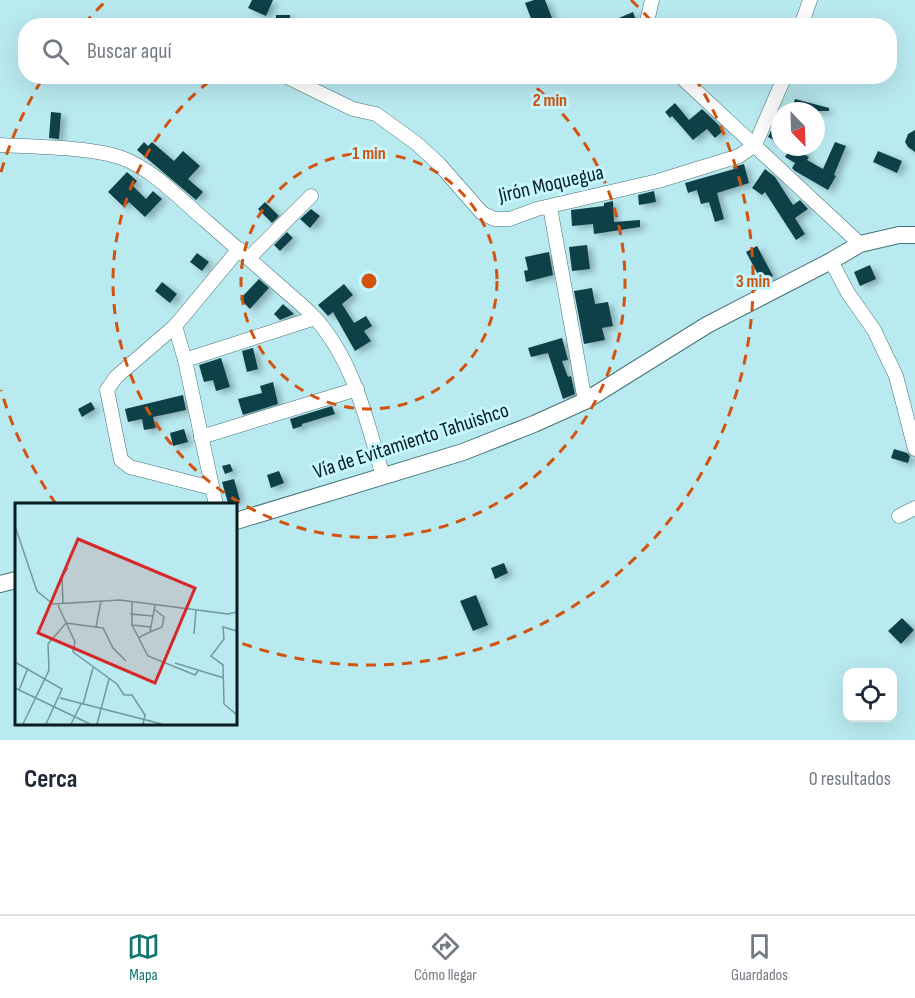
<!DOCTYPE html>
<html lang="es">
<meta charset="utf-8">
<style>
:root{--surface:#fff;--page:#f6f6f7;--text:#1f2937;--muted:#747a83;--line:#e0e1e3;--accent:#0f766e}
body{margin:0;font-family:"Sofia Sans Condensed",sans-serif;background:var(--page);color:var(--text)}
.controls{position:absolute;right:18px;bottom:18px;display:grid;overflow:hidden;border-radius:12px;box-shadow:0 6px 24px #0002}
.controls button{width:54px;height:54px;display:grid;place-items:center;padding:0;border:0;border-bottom:2px solid var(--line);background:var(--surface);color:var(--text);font:30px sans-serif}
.compass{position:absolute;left:771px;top:102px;width:54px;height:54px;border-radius:50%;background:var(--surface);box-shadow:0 6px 24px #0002;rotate:157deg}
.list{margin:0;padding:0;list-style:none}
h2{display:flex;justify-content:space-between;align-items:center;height:78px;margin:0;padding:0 24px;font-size:26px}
h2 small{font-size:20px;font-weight:400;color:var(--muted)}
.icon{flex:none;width:33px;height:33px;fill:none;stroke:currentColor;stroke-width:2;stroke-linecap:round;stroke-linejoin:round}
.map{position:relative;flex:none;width:915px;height:740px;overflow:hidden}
.search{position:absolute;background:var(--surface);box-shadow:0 6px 24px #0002;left:18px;right:18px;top:18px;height:66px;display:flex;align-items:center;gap:15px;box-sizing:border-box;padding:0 21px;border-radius:24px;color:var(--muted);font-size:22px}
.sheet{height:174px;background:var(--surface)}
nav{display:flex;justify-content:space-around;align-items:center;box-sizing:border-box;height:84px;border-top:2px solid var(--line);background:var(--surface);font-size:16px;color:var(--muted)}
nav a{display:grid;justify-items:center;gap:3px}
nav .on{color:var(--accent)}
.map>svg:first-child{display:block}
.building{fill:#114147;filter:url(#shadow)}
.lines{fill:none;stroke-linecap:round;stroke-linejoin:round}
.minor-casing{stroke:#457378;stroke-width:15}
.major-casing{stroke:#457378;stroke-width:18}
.minor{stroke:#fff;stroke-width:14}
.major{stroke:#fff;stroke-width:16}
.ring{fill:none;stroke:#d2530e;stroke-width:3;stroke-dasharray:10 8}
.labels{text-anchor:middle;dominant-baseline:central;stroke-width:6;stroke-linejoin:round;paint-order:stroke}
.street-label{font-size:21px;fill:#091c1f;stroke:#c6f7fe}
.inset-road{fill:none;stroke:#73989c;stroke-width:1.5}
.view{fill:#d62828;fill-opacity:0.15;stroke:#d62828;stroke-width:3}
.inset-edge{fill:none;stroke:#091c1f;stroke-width:3}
.centre{fill:#d2530e;stroke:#c6f7fe;stroke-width:3}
.ring-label{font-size:18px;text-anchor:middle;font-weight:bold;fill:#d2530e;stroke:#c6f7fe;stroke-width:6;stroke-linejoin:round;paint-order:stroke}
</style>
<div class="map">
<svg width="915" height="740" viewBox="0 0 915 740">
<defs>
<filter id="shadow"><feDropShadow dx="5" dy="3" stdDeviation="3" flood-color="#0004"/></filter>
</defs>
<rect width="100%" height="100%" fill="#b9eaf0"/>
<!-- building -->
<g class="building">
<polygon points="252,0 273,0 266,16 248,8"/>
<polygon points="534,0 545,0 555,26 534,26 525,3"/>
<polygon points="633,12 637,23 631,26 600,26"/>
<rect x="276" y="15" width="14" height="11"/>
<polygon points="795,99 829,108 829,111 791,111"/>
<polygon points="675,103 689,120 702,109 724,130 715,138 707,129 693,140 672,116 670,118 665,112"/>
<polygon points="51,112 61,113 59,139 49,138"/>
<polygon points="780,112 780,143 768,137"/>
<polygon points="915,130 915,152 908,147 905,142 908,134"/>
<polygon points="144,142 148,146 152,142 174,161 183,151 200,166 188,179 203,192 196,200 137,150"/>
<polygon points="835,142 846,146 834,175 836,176 828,190 795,171 792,168 795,163 785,157 791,147 807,147 803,154 809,157 807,160 823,169"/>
<polygon points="878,151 902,161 897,173 873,162"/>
<polygon points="744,164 749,183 717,193 724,219 715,222 709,202 701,204 697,190 688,193 685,183 734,169 733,167"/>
<polygon points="765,169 775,177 793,205 800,200 808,209 795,218 805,234 796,240 765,192 762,195 752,188"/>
<polygon points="127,172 137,181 133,186 146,199 153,191 162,199 145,217 129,202 124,207 108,192"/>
<polygon points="654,191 656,202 639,205 638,195"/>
<polygon points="613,201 614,222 640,220 640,227 594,234 593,224 572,226 571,210 604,206 604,203"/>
<polygon points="265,202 279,216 272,223 258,209"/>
<polygon points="311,209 320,216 310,228 300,219"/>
<polygon points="287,232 293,238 280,251 274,245"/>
<polygon points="587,245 590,269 572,271 569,247"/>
<polygon points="757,246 773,276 762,282 746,252"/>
<polygon points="549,252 553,275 526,282 524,271 528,270 525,257"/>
<polygon points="197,253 209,262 202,271 190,262"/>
<polygon points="870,265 876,279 860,286 854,272"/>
<polygon points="259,279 269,288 250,309 240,299"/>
<polygon points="162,282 177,294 170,303 155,291"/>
<polygon points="344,284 353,295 342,304 354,323 366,316 372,326 364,331 371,341 355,351 333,312 328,316 318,305"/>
<polygon points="592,288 595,304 608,302 613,326 602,328 605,340 584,344 574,291"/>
<polygon points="283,304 294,314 280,320 274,314"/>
<polygon points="562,338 568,360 562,361 568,377 571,376 575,394 563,399 548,353 531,357 528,348"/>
<polygon points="253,348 258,369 247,372 242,351"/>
<polygon points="221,358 230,387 216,391 213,380 204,382 199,365"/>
<polygon points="273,382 278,404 243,415 238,399 262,393 260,386"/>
<polygon points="183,395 186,410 153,417 156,428 144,430 142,419 128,422 125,409"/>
<polygon points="91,402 95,409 82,417 78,409"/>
<polygon points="332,406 335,414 302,424 302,426 293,429 290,419"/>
<polygon points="184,429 188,442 173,446 170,433"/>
<polygon points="894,449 907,453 910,456 908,463 891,458"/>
<polygon points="230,464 233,471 225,474 222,466"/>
<polygon points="279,471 284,483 271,488 267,475"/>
<polygon points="234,479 240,500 228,503 222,482"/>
<polygon points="504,563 508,573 495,579 491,568"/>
<polygon points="476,595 488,625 473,631 460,601"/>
<polygon points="902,618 914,630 901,644 888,631"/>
</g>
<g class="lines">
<!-- minor casing -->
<g class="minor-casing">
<g id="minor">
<polyline points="646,26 652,0"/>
<polyline points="801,26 810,0"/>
<polyline points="285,76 353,109 376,114 416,143 439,164 482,213 494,219 510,219 537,209 658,181 739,156 755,145 785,76"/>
<polyline points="680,76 860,244"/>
<path d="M 0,145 C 34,147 92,147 122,158 C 154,170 180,199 206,221 C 231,243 256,265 281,287 C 292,297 305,307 315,318 C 354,361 367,422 383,476"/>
<polyline points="550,207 585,401"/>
<polyline points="249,258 311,196"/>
<polyline points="831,261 848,293 874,330 896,376 915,449"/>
<polyline points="175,326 116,377 107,390 121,460 130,467 212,488"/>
<polyline points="185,360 315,318"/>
<polyline points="201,437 357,389"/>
<polyline points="216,505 185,360 175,326 239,249"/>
<polyline points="899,516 915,508"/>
</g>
</g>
<!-- major casing -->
<g class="major-casing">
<g id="major">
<polyline points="236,521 463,452 534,424 585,401 707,325 831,261 860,244 899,235 915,235"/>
<polyline points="0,584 16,580"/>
</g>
</g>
<!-- minor -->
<use href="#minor" class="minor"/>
<!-- major -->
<use href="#major" class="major"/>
</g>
<!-- distance rings -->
<g class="ring">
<circle cx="369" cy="281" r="128"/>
<path d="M353 25A256 256 0 0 1 385 25M523 77A256 256 0 1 1 215 77"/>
<path d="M56 504A384 384 0 0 1 1 390M1 172A384 384 0 0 1 43 78M84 24A384 384 0 0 1 107 0M631 0A384 384 0 0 1 654 24M695 78A384 384 0 0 1 238 642"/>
</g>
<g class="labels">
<!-- street labels -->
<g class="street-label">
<text transform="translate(551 184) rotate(-13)">Jirón Moquegua</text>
<text transform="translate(411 441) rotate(-18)">Vía de Evitamiento Tahuishco</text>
</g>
</g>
<!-- overview -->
<g transform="translate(15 503)">
<rect width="222" height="222" fill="#b9eaf0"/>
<path class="inset-road" d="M 0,23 L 22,88 L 38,101 L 105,97 L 213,111 L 222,109M 117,98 L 117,122 L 133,153 L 180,172 L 183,168M 48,101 L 47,73 L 53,65M 43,102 L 60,139 L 58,149 L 102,181 L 109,192 L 117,192 L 130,212 L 128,221M 115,111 L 138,113M 117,122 L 136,124M 81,124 L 86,98M 222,128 L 208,124 L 209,136 L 196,153 L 208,162 L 209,201 L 222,212M 135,129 L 147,124 L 149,114 L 139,106M 179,131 L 181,107M 123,135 L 135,129 L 140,102M 0,159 L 47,186 L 31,221M 160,160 L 209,175M 0,185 L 75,221M 4,187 L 13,165M 45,195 L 147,221M 68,201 L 78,165M 8,221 L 34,167 L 33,141 L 51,120 L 88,125 L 98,145 L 111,158M 56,221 L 66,201M 82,221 L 94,176"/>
<path class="view" d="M 63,36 L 180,85 L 140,180 L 23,130 Z"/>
<rect width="222" height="222" class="inset-edge"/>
</g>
<circle cx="369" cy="281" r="9" class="centre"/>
<g class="ring-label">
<text x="550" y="106">2 min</text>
<text x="369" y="159">1 min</text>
<text x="753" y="287">3 min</text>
</g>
</svg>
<div class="controls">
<button><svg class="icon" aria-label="locate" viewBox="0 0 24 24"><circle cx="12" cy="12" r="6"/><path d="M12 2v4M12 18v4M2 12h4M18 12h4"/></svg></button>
</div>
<svg class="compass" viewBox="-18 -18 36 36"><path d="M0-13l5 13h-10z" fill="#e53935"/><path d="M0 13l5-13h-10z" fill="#747a83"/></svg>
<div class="search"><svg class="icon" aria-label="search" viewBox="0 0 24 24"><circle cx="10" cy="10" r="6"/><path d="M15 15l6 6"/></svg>Buscar aquí</div>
</div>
<section class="sheet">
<h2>Cerca<small>0 resultados</small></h2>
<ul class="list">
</ul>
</section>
<nav>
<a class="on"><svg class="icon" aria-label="map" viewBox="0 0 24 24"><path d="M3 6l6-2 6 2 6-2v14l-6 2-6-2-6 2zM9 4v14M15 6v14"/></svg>Mapa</a>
<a><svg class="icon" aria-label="directions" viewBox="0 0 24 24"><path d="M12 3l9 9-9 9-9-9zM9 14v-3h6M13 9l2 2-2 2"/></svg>Cómo llegar</a>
<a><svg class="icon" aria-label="saved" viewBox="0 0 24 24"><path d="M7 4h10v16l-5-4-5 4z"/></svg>Guardados</a>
</nav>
